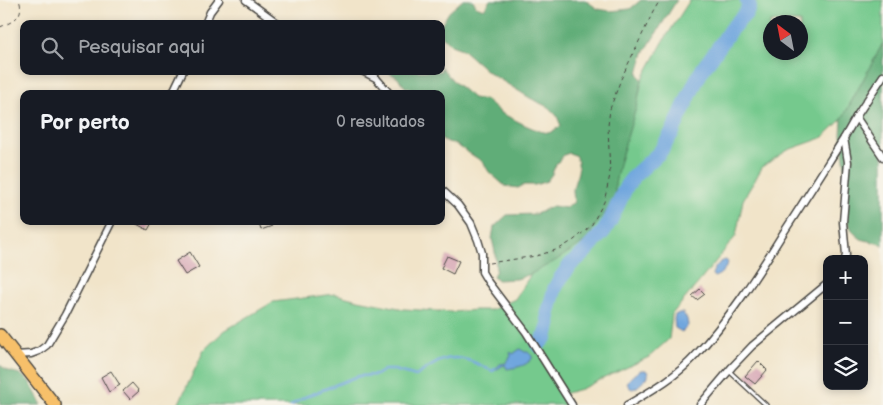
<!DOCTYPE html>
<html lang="pt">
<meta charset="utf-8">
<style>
:root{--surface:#171b24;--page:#20242c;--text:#f1f3f6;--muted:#9ea1a6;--line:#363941}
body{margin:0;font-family:"Balsamiq Sans",sans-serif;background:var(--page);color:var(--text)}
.controls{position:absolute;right:15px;bottom:15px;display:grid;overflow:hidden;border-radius:10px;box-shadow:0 2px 8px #0003}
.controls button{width:45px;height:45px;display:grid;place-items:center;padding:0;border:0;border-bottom:1px solid var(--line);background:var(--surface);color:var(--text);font:25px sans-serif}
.compass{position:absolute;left:763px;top:15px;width:45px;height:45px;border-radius:50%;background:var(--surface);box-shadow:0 2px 8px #0003;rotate:328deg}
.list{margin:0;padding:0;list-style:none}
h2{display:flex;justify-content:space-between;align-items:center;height:65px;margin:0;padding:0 20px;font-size:21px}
h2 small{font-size:16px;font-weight:400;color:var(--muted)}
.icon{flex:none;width:28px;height:28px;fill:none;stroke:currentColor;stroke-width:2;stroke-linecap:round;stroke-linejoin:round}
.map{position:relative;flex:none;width:883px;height:405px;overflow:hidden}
.search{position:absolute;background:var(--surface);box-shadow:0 2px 8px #0003;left:20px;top:20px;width:425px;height:55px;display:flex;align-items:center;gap:12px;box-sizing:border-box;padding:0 18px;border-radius:10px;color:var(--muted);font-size:19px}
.panel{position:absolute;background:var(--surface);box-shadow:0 2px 8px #0003;left:20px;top:90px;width:425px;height:135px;border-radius:10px}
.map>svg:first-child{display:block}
.green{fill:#75c98d;stroke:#507a5c;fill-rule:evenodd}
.forest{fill:#60ad78;stroke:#466c52}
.water{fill:#70a6de;stroke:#4e6884}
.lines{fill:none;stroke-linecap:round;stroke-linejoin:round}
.stream{stroke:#70a6de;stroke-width:2.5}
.river{stroke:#70a6de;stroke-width:15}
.building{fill:#d6a4b3}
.lane-casing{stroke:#494743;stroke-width:5.5}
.street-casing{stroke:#494743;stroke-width:9}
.highway-casing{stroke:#494743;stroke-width:14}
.path{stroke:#494743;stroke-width:1;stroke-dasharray:4 4;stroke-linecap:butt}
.lane{stroke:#fff;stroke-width:3}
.street{stroke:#fff;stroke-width:6}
.highway{stroke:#f7c06b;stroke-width:11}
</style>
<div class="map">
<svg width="883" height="405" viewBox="0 0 883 405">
<rect width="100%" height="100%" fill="#f7f3e8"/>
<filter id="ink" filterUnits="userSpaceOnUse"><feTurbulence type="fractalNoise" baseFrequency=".02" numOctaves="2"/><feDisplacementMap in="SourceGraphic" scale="10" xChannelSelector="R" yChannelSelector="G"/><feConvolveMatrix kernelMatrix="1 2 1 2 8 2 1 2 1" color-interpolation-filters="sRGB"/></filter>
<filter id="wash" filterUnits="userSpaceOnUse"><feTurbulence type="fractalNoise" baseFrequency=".0096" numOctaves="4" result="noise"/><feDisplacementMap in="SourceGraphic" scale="20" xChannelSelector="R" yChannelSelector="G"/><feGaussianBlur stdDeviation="1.12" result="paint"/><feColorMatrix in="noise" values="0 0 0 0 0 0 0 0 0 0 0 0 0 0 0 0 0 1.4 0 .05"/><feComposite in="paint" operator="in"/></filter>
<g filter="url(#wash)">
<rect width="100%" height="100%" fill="#f1e4c9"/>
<!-- green -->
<path class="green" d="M 690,0 L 883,0 L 883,43 L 842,119 L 822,138 L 788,150 L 763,166 L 743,200 L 736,236 L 700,281 L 672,314 L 669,339 L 649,357 L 581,389 L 563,394 L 569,405 L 178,405 L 204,350 L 224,331 L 273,302 L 335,294 L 358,300 L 404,309 L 452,312 L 475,310 L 492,310 L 515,299 L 531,274 L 547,263 L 636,108 L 642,80 L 666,37 ZM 770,22 L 800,22 L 800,52 L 770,52 Z"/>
<!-- forest -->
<g class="forest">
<path d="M 463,0 L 473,0 L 476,6 L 484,9 L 490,0 L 585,0 L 598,9 L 610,11 L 630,9 L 641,0 L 677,0 L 644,53 L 638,73 L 642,80 L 636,108 L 619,164 L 615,184 L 615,197 L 606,212 L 592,230 L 589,239 L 555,261 L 531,274 L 517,279 L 497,280 L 493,276 L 496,270 L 495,252 L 492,239 L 494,227 L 507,215 L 536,214 L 553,206 L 566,208 L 574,202 C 574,198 573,194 573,190 C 575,175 583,171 575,155 L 569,153 L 564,155 L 556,164 L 552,174 L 547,181 L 535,185 L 524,185 L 518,188 L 505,186 L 489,172 L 483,162 L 455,144 L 441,140 L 441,94 L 420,94 L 418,92 L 405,87 L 397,77 L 388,72 L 388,71 L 441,71 L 441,67 L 454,82 L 473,98 L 486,100 L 501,113 L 525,125 L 539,131 L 549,133 L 561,126 L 557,116 L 548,107 L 530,98 L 488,72 L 462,49 L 451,45 L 441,35 L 441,25 L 449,12 Z"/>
<polygon points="883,43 883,246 880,244 861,239 853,232 848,222 847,213 848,200 844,184 845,167 841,135 842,119"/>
<polygon points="0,365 8,371 20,374 29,381 42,405 0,405"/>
</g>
<!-- water -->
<g class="water">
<path d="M 726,260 L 728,262 C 726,269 721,275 714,277 L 712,275 C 713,269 719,261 726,260 Z"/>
<polygon points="679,313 683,313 687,319 688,325 687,327 682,332 675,328 674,319 675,315"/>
<path d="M 520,349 L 525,352 L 528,352 L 532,356 L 532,359 C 524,367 518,367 507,369 L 505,365 C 500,366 498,370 493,371 L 500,364 L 506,363 L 511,356 L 510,353 L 511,352 L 513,354 Z"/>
<path d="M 641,370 L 646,370 L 648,373 L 648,377 L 636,388 L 632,389 L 629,387 L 627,383 C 630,377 635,373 641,370 Z"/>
</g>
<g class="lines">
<!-- stream -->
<path class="stream" d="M 291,405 L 305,397 L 350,379 L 359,376 L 376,375 L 384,370 L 394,370 L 416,376 C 432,365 446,353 467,360 C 476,362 484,368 493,371 L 495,369"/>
<!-- river -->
<polyline class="river" points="538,345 546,336 549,324 548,314 555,288 560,279 571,264 584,253 604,231 610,221 627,185 635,175 660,152 673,131 696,81 704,67 721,44 730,30 746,13 749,5 747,0"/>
</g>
<g id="blocks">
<!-- building -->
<g class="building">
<polygon points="131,221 153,221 148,230"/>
<polygon points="258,221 270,221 272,226 261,230"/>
<polygon points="190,252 199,267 185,275 176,261"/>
<polygon points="447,256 459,261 453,274 441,268"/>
<polygon points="700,289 705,294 697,300 692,296"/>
<polygon points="758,361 767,370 755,384 745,376"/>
<polygon points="111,371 120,385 109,392 101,377"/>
<polygon points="132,383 139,391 130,399 123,391"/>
</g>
</g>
</g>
<g filter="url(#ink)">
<use href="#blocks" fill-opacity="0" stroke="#494743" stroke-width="1"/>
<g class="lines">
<!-- lane casing -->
<g class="lane-casing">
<polyline id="lane" points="729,371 766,405"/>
</g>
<!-- street casing -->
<g class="street-casing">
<g id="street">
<polyline points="246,0 279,24"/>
<polyline points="205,24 210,12 219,0"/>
<polyline points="362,71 376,78 390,94"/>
<polyline points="172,94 183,71"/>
<polyline points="856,117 883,157"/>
<polyline points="844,138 848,162 843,222 846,255 845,259"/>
<polyline points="441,189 458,205 471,223 478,240 482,253 482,272 488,282 526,332 572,405"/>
<polyline points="16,355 31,354 39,351 47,345 65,315 112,221"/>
<path d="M 627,405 C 651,391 676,377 695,356 C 729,319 756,277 782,235 C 803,203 823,171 844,138 L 856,117 L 883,76"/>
<polyline points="700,405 732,367 752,346 827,284"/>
</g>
</g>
<!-- highway casing -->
<g class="highway-casing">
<polyline id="highway" points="0,335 55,405"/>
</g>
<!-- path -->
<g class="path">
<path d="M 0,27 C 13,22 25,16 19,0"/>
<polyline points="489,263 536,256 559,249 574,240 591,226 604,202 610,175 608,126 610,109 621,79 653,12 660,0"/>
</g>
<!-- lane -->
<use href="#lane" class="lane"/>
<!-- street -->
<use href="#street" class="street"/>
<!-- highway -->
<use href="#highway" class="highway"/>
</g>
</g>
</svg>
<div class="controls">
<button>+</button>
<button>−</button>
<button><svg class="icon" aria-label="layers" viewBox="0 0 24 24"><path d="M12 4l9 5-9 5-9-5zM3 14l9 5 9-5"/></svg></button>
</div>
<svg class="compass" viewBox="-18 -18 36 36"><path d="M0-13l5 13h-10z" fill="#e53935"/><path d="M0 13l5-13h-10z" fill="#9ea1a6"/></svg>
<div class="search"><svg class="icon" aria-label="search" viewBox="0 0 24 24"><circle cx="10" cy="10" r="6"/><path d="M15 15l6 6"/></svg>Pesquisar aqui</div>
<section class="panel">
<h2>Por perto<small>0 resultados</small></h2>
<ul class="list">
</ul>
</section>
</div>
